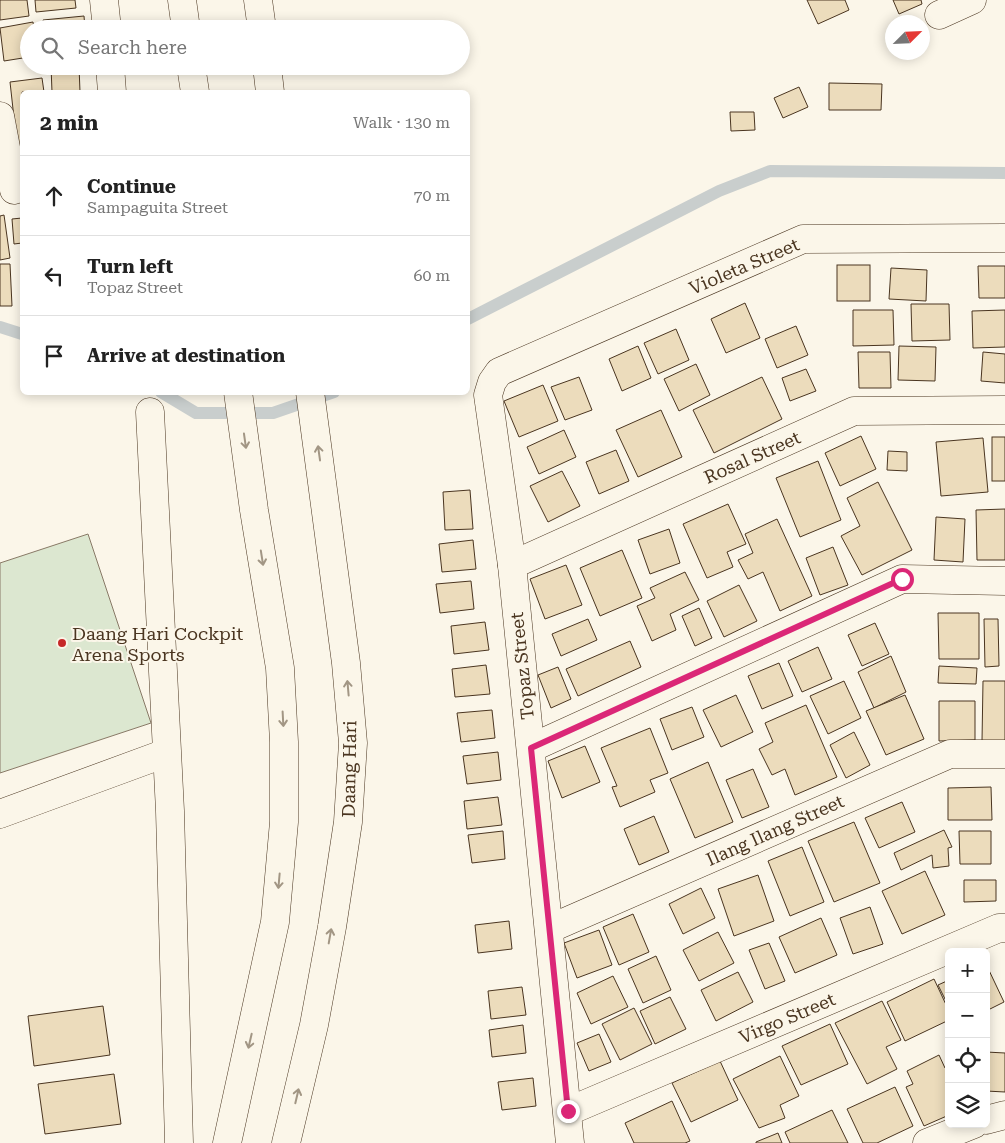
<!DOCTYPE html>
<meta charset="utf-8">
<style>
:root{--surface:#fff;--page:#f6f6f6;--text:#222;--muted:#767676;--line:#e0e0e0}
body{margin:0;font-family:"Roboto Serif",serif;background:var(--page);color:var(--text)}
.controls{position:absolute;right:15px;bottom:15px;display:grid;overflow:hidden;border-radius:8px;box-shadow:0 2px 12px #0003}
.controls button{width:45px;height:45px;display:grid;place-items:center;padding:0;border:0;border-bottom:1px solid var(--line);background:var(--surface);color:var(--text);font:25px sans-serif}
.compass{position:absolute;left:885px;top:15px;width:45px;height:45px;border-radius:50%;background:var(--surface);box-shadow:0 2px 12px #0003;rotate:66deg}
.stop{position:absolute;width:15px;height:15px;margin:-11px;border:4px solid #db2777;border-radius:50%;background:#fff}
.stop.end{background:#db2777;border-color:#fff;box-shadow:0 1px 5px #0008}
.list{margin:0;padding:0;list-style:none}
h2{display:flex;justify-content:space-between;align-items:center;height:65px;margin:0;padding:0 20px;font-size:21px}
h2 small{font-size:16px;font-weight:400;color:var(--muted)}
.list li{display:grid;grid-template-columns:32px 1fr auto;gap:15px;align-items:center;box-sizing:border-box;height:80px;padding:0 20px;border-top:1px solid var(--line)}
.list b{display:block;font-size:19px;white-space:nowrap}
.list p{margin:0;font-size:16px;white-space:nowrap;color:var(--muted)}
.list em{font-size:16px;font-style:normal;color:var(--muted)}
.icon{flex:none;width:28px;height:28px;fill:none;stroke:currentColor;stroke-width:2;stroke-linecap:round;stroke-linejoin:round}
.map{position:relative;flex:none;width:1005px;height:1143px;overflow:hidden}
.search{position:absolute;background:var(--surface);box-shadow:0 2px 12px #0003;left:20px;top:20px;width:450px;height:55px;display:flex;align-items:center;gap:12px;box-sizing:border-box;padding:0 18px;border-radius:28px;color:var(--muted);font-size:19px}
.panel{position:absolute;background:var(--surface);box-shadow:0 2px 12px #0003;left:20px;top:90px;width:450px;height:305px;border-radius:8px}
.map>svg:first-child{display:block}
.green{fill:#dce7d0;stroke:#887966}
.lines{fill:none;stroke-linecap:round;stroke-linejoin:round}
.stream{stroke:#c9cecd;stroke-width:12}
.building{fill:#ecdcbc;stroke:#4a3520}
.minor-casing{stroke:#4a3520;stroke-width:29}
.primary-casing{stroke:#4a3520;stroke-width:29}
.minor{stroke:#fbf6e9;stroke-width:28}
.primary{stroke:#fbf6e9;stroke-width:28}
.oneway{stroke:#a29684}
.route{stroke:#db2777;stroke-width:6}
.poi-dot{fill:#c62828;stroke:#fbf6e9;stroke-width:2}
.labels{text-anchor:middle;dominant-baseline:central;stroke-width:4;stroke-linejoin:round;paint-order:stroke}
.street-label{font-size:18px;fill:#4a3520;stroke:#fbf6e9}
.poi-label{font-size:18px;fill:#4a3520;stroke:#fbf6e9;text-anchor:start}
</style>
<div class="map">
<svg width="1005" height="1143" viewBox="0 0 1005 1143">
<rect width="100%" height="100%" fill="#fbf6e9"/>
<!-- green -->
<polygon class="green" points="88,534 151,723 0,773 0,563"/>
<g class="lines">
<!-- stream -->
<g class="stream">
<polyline points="468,319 719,191 770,171 1005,173"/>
<polyline points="0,327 22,334"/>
<polyline points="161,392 196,413 273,413 334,392"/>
</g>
</g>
<!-- building -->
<g class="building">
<polygon points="0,0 27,0 29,16 0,20"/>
<polygon points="35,0 75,0 76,8 36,12"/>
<polygon points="807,0 845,0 849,10 818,24"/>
<polygon points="893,0 921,0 922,4 899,14"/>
<polygon points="84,16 85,29 44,29 43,20"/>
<polygon points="33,22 34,29 29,29 29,57 4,61 0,28"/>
<polygon points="51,66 79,66 80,92 52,92"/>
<polygon points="42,78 44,92 22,92 22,144 17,145 10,82"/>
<polygon points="829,83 882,84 881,110 829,110"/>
<polygon points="799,87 808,107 783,118 774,98"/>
<polygon points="730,112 754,112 755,130 731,131"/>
<polygon points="4,215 10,258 0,260 0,216"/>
<polygon points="22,218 22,243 14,244 12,219"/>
<polygon points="0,264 10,264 12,306 0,306"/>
<rect x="837" y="265" width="33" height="36"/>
<polygon points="978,266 1005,266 1005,298 979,298"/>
<polygon points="891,268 927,270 926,301 889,299"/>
<polygon points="745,303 760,338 726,353 711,319"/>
<polygon points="911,304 949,304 950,340 912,341"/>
<polygon points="853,310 893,310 894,345 853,346"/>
<polygon points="1005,310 1005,347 973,348 972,311"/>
<polygon points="796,326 808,355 777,368 765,339"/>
<polygon points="676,329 689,360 658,374 644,343"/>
<polygon points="638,346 651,378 622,391 609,359"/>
<polygon points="899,346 936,347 935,381 898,380"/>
<polygon points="858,352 890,352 891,388 859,388"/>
<polygon points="983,352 1005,354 1005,383 981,381"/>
<polygon points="696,364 710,395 679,411 664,379"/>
<polygon points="806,369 816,391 790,401 782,378"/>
<polygon points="579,377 592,410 565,420 551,387"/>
<polygon points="762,377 782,419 714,453 693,410"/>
<polygon points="543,385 558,421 519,437 504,401"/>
<polygon points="661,410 682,457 638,477 616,430"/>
<polygon points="564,430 576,457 539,474 527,447"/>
<polygon points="861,436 876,469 840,486 825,453"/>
<rect x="992" y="437" width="13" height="44"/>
<polygon points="983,438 988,492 941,496 936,442"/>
<polygon points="616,450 629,481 599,494 586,462"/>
<polygon points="888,451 907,452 907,471 887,470"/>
<polygon points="818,461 841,520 800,537 776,478"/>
<polygon points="562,471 580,506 548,522 530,486"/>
<polygon points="878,482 912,550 862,575 841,536 860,526 847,498"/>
<polygon points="470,490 473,529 445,530 443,492"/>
<polygon points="728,504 746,544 727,552 733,567 707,578 683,524"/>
<polygon points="1005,509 1005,560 977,560 976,510"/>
<polygon points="936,517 965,519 963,562 934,560"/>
<polygon points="777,519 812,596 780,611 763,572 748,579 738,560 753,553 745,534"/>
<polygon points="669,529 680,563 650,574 638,540"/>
<polygon points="473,540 476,569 442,572 439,544"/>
<polygon points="833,547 848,585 820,595 806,558"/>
<polygon points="622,550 642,598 600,616 580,568"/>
<polygon points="566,565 582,605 545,619 530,579"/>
<polygon points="685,572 699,600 670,614 676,630 652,641 637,606 655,598 650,588"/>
<polygon points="471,581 474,609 440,613 436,584"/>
<polygon points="739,585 757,621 724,637 707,601"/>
<polygon points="699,608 712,638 695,646 682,616"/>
<polygon points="938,613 979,613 979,659 939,659"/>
<polygon points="588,619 597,640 561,656 552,634"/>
<polygon points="984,619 998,619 999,666 985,667"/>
<polygon points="485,622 489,650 454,654 451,626"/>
<polygon points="875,623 889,654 862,666 848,635"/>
<polygon points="630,641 641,667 578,696 566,669"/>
<polygon points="818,647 832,679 802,692 788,661"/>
<polygon points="891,656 906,692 874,708 858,672"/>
<polygon points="779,663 793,696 762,709 748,676"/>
<polygon points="486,665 490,694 455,697 452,669"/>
<polygon points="939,666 977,668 976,684 938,683"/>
<polygon points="558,667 571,699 551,708 538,675"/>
<polygon points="844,681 861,718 828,734 810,696"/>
<polygon points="983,681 1005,681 1005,741 982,741"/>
<polygon points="736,695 753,732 721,747 703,710"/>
<polygon points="905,695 924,739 886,755 866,711"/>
<polygon points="939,701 975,701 975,740 939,741"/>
<polygon points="806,705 837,777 795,795 785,769 772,775 759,749 773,742 765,723"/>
<polygon points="692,707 704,737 672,750 660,719"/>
<polygon points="492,710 495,738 461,742 457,713"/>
<polygon points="650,728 668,773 650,780 655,792 620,807 612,787 617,786 601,748"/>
<polygon points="854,732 870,765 846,778 830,745"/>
<polygon points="585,746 600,782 562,798 548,761"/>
<polygon points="498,752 501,780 467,784 463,756"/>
<polygon points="708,762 733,822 695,838 670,779"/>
<polygon points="753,769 769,807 742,818 726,780"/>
<polygon points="991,787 992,820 948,820 948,788"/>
<polygon points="498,797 502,825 467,829 464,801"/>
<polygon points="902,802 915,832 879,848 865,818"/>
<polygon points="654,816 669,852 639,865 624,829"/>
<polygon points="854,822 880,883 834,902 808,841"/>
<polygon points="944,830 952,847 948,848 949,866 933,868 932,855 901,870 894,853"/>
<polygon points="503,831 505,859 472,863 468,835"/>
<polygon points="959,831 991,831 991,864 960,864"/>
<polygon points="802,847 824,902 790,916 768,861"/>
<polygon points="925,871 945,915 902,934 882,891"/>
<polygon points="758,875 774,921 734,936 718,889"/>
<polygon points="964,880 996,880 996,901 964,902"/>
<polygon points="701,888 715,918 683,934 669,904"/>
<polygon points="870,907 883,944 853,954 840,918"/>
<polygon points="633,914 649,952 619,965 603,927"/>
<polygon points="821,918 837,955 795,973 779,937"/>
<polygon points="509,921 512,949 478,953 475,925"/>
<polygon points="599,930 612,965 577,978 564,943"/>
<polygon points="718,932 734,963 699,981 683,950"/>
<polygon points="769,943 785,981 765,989 749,950"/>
<polygon points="656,956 671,990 643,1003 628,969"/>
<polygon points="986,964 1004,1002 986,1011"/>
<polygon points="738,972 753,1002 716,1021 701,990"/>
<polygon points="613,976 628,1007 591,1024 577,993"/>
<polygon points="934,979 949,1011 949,1020 905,1041 887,1002"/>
<polygon points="949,980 949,1007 938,985"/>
<polygon points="522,987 526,1015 491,1019 488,991"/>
<polygon points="670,997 686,1029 655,1044 640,1011"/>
<polygon points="882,1001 901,1040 886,1047 897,1069 867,1084 835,1023"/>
<polygon points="103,1006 110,1055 34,1066 28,1016"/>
<polygon points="634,1008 652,1044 620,1060 602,1024"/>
<polygon points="830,1024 848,1064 801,1085 782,1046"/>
<polygon points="523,1025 526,1053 492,1057 489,1030"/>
<polygon points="599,1034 611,1062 589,1071 577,1043"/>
<polygon points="986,1052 1005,1053 1005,1092 986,1091"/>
<polygon points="939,1055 945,1068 949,1067 949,1115 924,1126 906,1087 913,1084 907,1071"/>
<polygon points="780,1056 799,1096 780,1105 785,1118 759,1128 733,1079"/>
<polygon points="720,1061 738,1100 691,1122 672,1083"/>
<polygon points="114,1074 121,1124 45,1134 38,1084"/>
<polygon points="533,1078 536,1106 502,1110 498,1082"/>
<polygon points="895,1087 913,1126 877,1143 863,1143 847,1109"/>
<polygon points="672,1101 690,1141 685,1143 634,1143 625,1123"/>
<polygon points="832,1110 848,1143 790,1143 785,1132"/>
<polygon points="778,1133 782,1143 756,1143 756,1142"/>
</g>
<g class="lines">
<!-- minor casing -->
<g class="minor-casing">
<g id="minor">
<polyline points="104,0 107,29"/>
<polyline points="939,15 972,0"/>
<polyline points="110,66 112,92"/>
<polyline points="0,116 14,190"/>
<polyline points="150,412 170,811 179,1143"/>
<polyline points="512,565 854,411 1005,410"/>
<polyline points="531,748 902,579 1005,581"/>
<polyline points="0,814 166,753"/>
<polyline points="549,929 950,754 1005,754"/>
<polyline points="569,1111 999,928 1005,928"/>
<polyline points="986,1120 1005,1115"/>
<polyline points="570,1143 512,565 488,395 492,382 499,372 803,239 1005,238"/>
<polyline points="927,1143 974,1124"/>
</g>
</g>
<!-- primary casing -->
<g class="primary-casing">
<g id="primary">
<polyline points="182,0 186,29"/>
<polyline points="258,0 262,29"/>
<polyline points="191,66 195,92"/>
<polyline points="267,66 270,92"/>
<polyline points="227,1143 275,922 284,822 284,742 280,668 254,510 238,392"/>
<polyline points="286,1143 314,1025 332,927 348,822 353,743 346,663 310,392"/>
</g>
</g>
<!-- minor -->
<use href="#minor" class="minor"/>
<!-- primary -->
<use href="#primary" class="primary"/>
</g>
<!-- one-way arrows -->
<defs><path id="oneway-shaft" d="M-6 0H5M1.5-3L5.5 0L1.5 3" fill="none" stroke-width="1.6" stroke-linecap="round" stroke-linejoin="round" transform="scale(1.25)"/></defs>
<g class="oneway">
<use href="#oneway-shaft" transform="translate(245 441) rotate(82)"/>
<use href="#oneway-shaft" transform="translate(319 453) rotate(-98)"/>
<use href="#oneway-shaft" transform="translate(262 558) rotate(81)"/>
<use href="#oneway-shaft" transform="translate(348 688) rotate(-95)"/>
<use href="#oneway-shaft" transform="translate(283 719) rotate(87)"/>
<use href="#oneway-shaft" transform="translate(279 881) rotate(95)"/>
<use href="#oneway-shaft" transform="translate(330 936) rotate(-80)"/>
<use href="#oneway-shaft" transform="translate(250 1041) rotate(103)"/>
<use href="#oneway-shaft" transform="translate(297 1096) rotate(-77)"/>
</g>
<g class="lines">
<!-- route -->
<polyline class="route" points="568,1111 531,748 902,579"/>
</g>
<!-- markers -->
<circle class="poi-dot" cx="62" cy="643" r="5"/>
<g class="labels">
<!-- street labels -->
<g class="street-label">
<text transform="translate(744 266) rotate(-23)">Violeta Street</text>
<text transform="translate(752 457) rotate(-24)">Rosal Street</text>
<text transform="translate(522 666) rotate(-96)">Topaz Street</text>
<text transform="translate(349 769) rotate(-89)">Daang Hari</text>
<text transform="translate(775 830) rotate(-24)">Ilang Ilang Street</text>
<text transform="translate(787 1018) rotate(-23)">Virgo Street</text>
</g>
<!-- poi labels -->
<g class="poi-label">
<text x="72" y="633">Daang Hari Cockpit<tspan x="72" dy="21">Arena Sports</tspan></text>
</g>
</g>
</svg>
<div class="controls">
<button>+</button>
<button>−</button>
<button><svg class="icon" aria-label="locate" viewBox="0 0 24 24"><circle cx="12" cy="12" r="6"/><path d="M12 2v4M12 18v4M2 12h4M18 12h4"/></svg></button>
<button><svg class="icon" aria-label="layers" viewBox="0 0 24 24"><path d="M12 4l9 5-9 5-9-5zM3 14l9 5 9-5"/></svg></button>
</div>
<svg class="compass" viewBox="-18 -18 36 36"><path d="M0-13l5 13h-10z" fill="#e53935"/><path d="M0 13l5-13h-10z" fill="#767676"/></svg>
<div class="stop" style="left:902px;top:579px"></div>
<div class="stop end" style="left:568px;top:1111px"></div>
<div class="search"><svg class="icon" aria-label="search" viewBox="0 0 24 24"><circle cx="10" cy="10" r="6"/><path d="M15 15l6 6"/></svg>Search here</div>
<section class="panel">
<h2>2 min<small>Walk · 130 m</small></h2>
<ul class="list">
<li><svg class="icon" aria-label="ahead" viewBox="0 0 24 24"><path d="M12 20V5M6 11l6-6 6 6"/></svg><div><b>Continue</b><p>Sampaguita Street</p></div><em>70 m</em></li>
<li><svg class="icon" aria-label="left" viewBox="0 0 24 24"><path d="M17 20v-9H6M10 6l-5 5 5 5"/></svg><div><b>Turn left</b><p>Topaz Street</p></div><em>60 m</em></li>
<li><svg class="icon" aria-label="arrive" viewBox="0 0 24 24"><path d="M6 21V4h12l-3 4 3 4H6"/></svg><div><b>Arrive at destination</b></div></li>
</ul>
</section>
</div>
